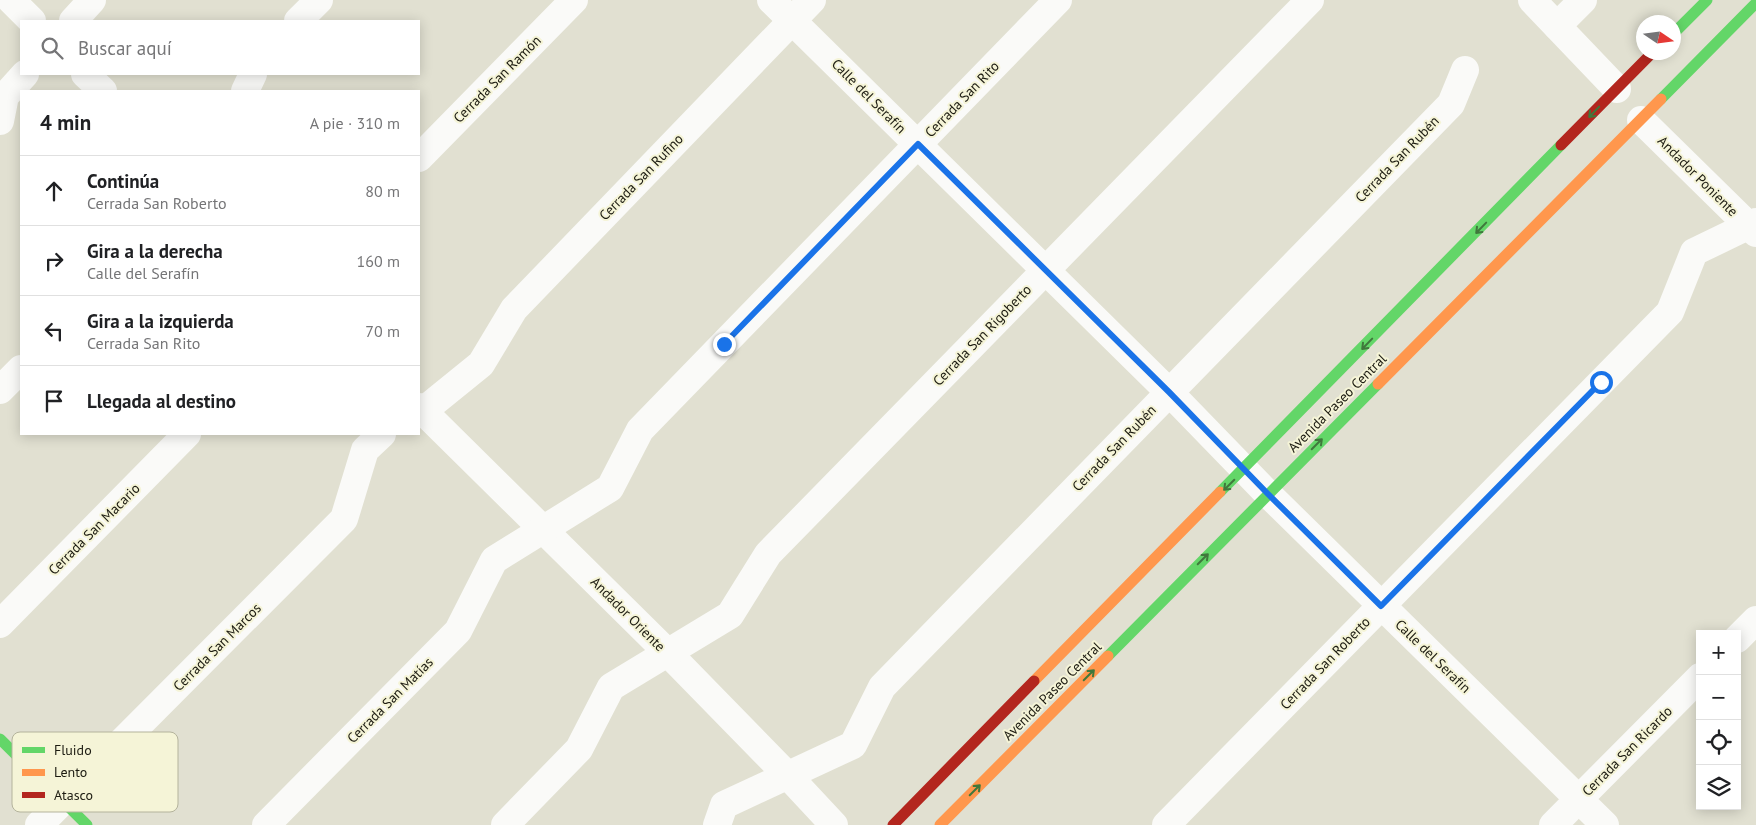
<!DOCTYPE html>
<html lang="es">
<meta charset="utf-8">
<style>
:root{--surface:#fff;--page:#f2f2f2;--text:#202124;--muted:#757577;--line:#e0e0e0}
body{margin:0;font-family:"PT Sans",sans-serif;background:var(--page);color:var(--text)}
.controls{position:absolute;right:15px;bottom:15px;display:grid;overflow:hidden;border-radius:0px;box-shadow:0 2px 12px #0003}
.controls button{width:45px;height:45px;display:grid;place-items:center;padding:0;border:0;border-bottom:1px solid var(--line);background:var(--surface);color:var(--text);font:25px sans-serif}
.compass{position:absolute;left:1636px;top:15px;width:45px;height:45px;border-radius:50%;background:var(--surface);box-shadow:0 2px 12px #0003;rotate:103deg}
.stop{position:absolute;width:15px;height:15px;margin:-11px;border:4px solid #1a73e8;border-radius:50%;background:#fff}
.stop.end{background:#1a73e8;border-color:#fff;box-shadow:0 1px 5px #0008}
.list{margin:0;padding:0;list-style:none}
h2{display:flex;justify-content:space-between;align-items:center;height:65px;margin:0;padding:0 20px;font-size:21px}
h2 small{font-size:16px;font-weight:400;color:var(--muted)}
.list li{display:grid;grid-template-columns:32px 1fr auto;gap:15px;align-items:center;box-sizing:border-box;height:70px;padding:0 20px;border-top:1px solid var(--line)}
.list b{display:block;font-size:19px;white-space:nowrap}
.list p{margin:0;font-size:16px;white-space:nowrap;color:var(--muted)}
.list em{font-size:16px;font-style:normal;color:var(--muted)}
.icon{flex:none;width:28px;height:28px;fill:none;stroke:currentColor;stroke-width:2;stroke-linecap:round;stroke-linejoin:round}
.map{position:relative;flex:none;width:1756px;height:825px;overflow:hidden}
.search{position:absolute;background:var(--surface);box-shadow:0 2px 12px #0003;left:20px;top:20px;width:400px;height:55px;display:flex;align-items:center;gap:12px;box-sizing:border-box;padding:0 18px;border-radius:0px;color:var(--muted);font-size:19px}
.panel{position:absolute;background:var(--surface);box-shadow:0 2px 12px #0003;left:20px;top:90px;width:400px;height:345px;border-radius:0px}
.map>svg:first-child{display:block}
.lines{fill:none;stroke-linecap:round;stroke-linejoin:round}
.street{stroke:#fafaf8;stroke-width:28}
.fast{stroke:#63d668;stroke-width:11}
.slow{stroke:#ff974d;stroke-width:11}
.jam{stroke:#b3261e;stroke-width:11}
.oneway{stroke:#40783c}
.route{stroke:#1a73e8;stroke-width:6}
.labels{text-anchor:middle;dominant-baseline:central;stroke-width:4;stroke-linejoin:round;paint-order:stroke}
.street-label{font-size:14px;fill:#1c1b11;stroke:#f5f4d7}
.key{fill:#f5f4d7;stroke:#b4b39c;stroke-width:1}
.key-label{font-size:14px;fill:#1c1b11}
</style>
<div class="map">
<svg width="1756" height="825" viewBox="0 0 1756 825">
<rect width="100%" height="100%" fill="#e1e0d1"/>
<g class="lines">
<!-- street -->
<g class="street">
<polyline points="11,0 32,21"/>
<polyline points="771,0 1169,392 1268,494 1605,825"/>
<polyline points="1532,0 1617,89"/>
<polyline points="73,21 92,0"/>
<polyline points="298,21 319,0"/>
<polyline points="1557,26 1583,0"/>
<polyline points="85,74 103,91"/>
<polyline points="245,91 253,74"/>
<polyline points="1641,120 1756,233"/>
<polyline points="0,121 5,96 25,74"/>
<polyline points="419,158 574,0"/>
<polyline points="0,390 21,369"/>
<polyline points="419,407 667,652 792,780 834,825"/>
<polyline points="423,411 481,364 514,309 812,0"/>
<polyline points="0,624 187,434"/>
<polyline points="1737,639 1756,620"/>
<polyline points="39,825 344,519 365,450 382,434"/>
<polyline points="266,825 458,631 494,560 610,488 640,430 1058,0"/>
<polyline points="505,825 579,749 611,687 730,615 768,554 1310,0"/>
<polyline points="717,825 724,805 853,745 882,687 1451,104 1465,70"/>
<polyline points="1166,825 1670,312 1694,252 1756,222"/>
<polyline points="1553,825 1700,677"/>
</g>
<!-- fast -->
<g class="fast">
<polyline points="1674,33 1707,0"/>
<polyline points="1661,99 1756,3"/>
<polyline points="1220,492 1561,145"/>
<polyline points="1108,656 1378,384"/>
<polyline points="0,739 87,825"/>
</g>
<!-- slow -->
<g class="slow">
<polyline points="1378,384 1661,99"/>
<polyline points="1034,681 1220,492"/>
<polyline points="940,825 1108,656"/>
</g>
<!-- jam -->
<g class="jam">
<polyline points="1561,145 1653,52"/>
<polyline points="893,825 1034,681"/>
</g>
</g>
<!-- one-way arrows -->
<defs><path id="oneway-shaft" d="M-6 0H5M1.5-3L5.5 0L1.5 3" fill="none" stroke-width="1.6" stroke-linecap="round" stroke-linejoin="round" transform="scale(1.25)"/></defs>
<g class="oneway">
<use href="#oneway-shaft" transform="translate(1594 112) rotate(134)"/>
<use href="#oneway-shaft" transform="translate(1481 228) rotate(134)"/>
<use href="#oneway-shaft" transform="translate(1367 344) rotate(134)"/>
<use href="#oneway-shaft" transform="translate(1317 444) rotate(-45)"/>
<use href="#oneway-shaft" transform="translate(1229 485) rotate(135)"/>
<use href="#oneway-shaft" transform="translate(1203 559) rotate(-45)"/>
<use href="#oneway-shaft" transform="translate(1089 675) rotate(-45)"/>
<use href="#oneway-shaft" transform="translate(975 790) rotate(-45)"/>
</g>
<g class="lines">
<!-- route -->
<polyline class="route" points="724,344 918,144 1169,392 1268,494 1381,606 1601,382"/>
</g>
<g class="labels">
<!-- street labels -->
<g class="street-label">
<text transform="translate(497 79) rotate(-45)">Cerrada San Ramón</text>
<text transform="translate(869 96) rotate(45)">Calle del Serafín</text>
<text transform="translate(962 99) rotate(-46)">Cerrada San Rito</text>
<text transform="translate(1397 159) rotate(-46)">Cerrada San Rubén</text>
<text transform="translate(1698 176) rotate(45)">Andador Poniente</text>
<text transform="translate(641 177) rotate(-46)">Cerrada San Rufino</text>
<text transform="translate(982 335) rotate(-46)">Cerrada San Rigoberto</text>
<text transform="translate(1337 403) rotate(-45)">Avenida Paseo Central</text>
<text transform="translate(1114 448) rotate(-46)">Cerrada San Rubén</text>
<text transform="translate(94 529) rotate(-45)">Cerrada San Macario</text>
<text transform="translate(628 614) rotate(45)">Andador Oriente</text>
<text transform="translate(217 647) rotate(-45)">Cerrada San Marcos</text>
<text transform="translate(1433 656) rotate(44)">Calle del Serafín</text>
<text transform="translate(1325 663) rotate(-46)">Cerrada San Roberto</text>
<text transform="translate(1052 691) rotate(-45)">Avenida Paseo Central</text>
<text transform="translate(390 700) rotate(-45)">Cerrada San Matías</text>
<text transform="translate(1627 751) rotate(-45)">Cerrada San Ricardo</text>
</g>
</g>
<!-- legend -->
<rect x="12" y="732" width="166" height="80" rx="8" class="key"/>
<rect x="22" y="747" width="23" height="6" fill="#63d668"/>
<rect x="22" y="769" width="23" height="7" fill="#ff974d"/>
<rect x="22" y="792" width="23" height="6" fill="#b3261e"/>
<g class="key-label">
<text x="54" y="755">Fluido</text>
<text x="54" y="777">Lento</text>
<text x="54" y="800">Atasco</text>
</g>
</svg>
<div class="controls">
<button>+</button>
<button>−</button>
<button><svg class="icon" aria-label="locate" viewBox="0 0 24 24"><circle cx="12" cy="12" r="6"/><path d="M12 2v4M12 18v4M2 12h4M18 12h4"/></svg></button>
<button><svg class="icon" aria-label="layers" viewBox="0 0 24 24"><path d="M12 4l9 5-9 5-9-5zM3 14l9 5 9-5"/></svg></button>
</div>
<svg class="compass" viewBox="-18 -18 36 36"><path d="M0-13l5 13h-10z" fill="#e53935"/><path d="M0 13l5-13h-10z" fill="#757577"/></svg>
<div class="stop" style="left:1601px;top:382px"></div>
<div class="stop end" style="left:724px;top:344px"></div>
<div class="search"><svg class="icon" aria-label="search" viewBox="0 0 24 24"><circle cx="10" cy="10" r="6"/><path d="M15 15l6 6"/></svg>Buscar aquí</div>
<section class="panel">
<h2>4 min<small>A pie · 310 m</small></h2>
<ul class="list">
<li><svg class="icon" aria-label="ahead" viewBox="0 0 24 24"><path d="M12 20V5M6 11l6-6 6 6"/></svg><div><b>Continúa</b><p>Cerrada San Roberto</p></div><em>80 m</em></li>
<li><svg class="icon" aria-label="right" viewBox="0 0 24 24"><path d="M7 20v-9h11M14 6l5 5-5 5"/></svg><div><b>Gira a la derecha</b><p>Calle del Serafín</p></div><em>160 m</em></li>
<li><svg class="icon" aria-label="left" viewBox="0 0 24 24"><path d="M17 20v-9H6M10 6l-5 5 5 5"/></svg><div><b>Gira a la izquierda</b><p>Cerrada San Rito</p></div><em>70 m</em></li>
<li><svg class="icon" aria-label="arrive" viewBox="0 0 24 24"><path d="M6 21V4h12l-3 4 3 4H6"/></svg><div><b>Llegada al destino</b></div></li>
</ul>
</section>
</div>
